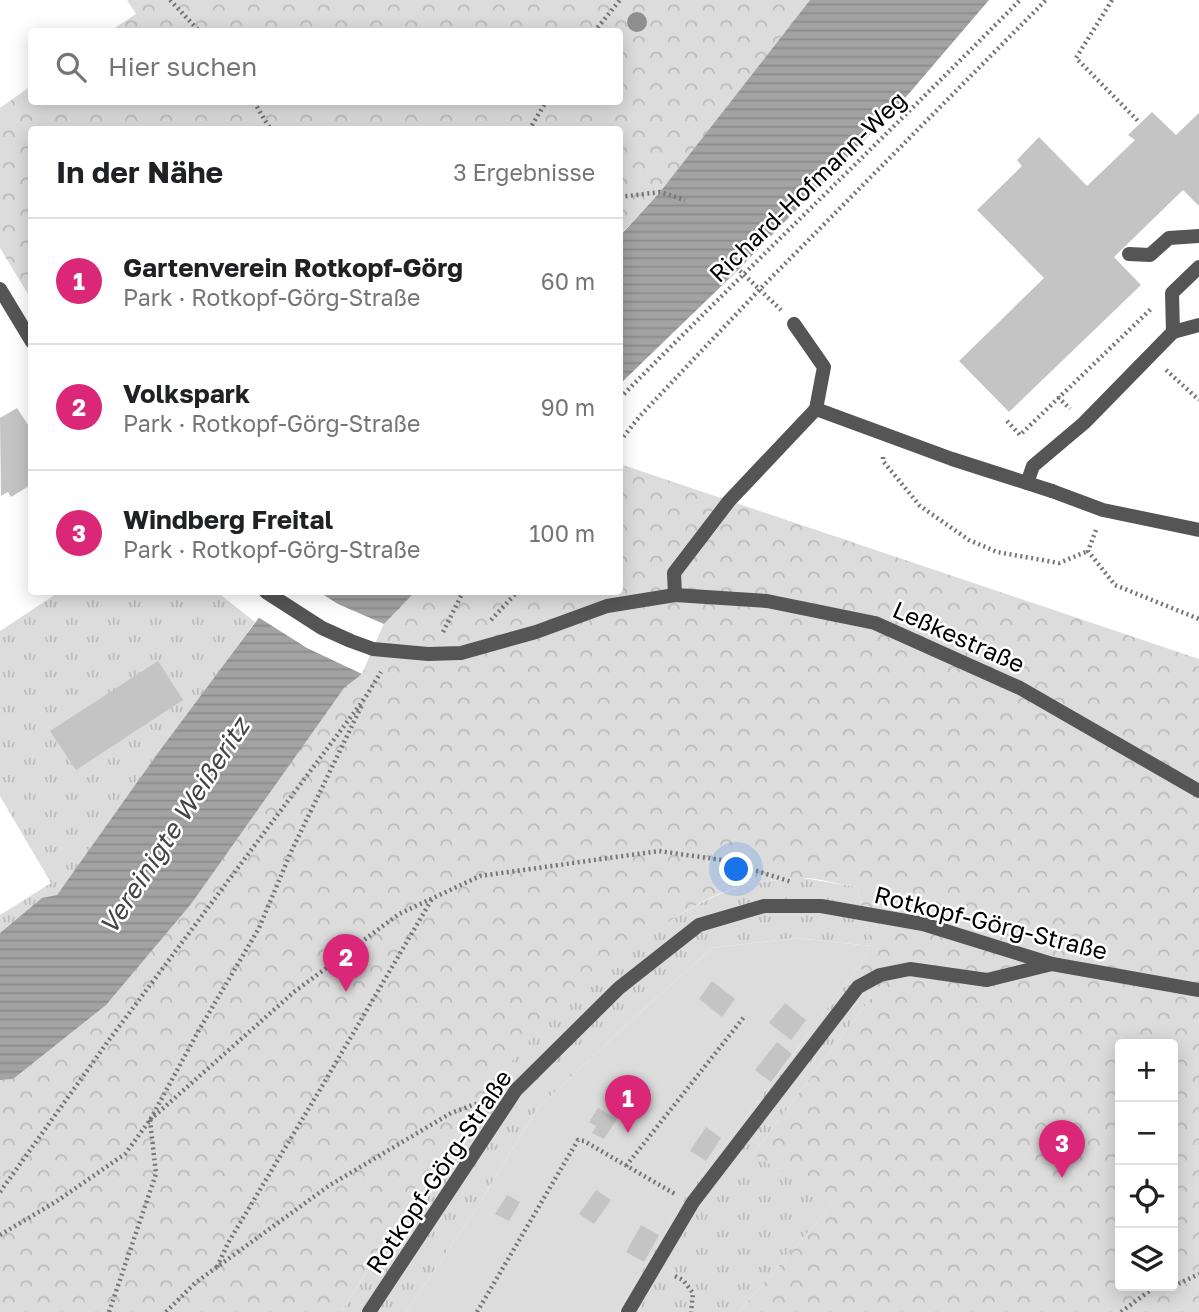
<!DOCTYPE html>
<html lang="de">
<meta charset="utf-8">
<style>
:root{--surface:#fff;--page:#f6f6f6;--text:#202124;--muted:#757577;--line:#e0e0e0;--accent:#db2777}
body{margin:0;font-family:"Golos Text",sans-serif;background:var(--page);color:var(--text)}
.controls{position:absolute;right:21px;bottom:21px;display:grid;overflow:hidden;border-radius:7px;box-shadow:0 4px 18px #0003}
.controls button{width:63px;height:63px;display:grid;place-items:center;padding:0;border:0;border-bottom:2px solid var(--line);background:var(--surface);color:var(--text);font:35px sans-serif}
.you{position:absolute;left:737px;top:870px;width:24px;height:24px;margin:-18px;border:5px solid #fff;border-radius:50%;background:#1a73e8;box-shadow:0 0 0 10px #1a73e833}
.badge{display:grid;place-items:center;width:46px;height:46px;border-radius:50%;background:var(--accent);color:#fff;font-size:23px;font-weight:700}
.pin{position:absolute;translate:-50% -58px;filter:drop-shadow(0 2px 4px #0008)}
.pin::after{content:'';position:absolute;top:37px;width:24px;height:21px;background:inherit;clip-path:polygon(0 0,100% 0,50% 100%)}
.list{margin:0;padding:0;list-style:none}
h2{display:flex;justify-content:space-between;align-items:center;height:91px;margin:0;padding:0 28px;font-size:30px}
h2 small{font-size:23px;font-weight:400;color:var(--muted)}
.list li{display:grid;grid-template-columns:46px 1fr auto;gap:21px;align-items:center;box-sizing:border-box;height:126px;padding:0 28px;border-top:2px solid var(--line)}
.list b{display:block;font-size:26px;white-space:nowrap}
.list p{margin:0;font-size:23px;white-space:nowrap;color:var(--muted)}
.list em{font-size:23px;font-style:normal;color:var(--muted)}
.icon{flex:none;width:38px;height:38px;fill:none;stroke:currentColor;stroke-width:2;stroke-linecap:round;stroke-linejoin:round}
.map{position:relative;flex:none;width:1199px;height:1312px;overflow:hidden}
.search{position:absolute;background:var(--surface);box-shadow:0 4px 18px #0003;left:28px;top:28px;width:595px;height:77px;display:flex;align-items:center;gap:18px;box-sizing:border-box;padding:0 24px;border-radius:7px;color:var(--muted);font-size:26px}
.panel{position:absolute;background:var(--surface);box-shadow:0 4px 18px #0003;left:28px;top:126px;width:595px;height:469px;border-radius:7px}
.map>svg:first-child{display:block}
.grass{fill:url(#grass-tufts)}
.forest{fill:url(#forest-crowns);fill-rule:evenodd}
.garden{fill:#dcdcdc}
.water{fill:url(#water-rules)}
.pier{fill:#fff}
.building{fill:#c4c4c4}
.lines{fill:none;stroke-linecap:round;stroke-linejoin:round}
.path{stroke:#777;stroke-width:4.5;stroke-dasharray:2 3.5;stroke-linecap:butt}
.lane{stroke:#555;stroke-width:14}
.street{stroke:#555;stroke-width:14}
.tree{fill:#8f8f8f}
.labels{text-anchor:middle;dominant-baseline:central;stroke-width:5;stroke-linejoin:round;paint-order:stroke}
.street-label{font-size:24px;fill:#000;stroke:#fff}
.water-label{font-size:26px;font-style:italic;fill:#444;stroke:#fff}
</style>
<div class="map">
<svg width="1199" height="1312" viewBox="0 0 1199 1312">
<defs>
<pattern id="grass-tufts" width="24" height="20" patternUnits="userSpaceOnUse" patternTransform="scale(1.75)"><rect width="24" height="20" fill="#dcdcdc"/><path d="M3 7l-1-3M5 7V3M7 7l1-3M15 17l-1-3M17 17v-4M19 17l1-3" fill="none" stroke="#bbb"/></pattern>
<pattern id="forest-crowns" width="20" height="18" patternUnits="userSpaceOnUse" patternTransform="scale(1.75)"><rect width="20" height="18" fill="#dcdcdc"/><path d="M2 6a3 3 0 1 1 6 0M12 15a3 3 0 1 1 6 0" fill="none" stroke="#bbb"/></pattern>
<pattern id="water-rules" width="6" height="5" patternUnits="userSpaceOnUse" patternTransform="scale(1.75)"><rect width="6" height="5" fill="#a3a3a3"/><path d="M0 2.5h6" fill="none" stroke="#8b8b8b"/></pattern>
</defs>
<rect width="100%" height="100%" fill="#fff"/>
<!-- grass -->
<g class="grass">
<polygon points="59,592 217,592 255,622 57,895 0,933 0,915 51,883 0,796 0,631"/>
<path d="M 797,877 L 857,887 L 871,946 L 796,938 L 712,948 L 626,1025 L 537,1109 L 472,1215 L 406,1312 L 341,1312 C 432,1172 517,1014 663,925 C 686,911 709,897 734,889 C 753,882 777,881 797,877 Z"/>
<polygon points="860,965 871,998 753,1154 835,1201 739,1312 618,1312 684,1199"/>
</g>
<!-- forest -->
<g class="forest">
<polygon points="127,0 810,0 660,192 620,235 620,130 32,130 31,299 0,248 0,108 31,86 32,102 620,102 620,32 110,31 136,14"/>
<path d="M 620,464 L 1199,659 L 1199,1312 L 739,1312 L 834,1202 L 753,1154 L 871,998 L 860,965 L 871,946 L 857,887 C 837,884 813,876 794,878 C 775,880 754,883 736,888 C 711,895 687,910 665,924 C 518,1014 432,1171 341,1312 L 0,1312 L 0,1080 L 13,1079 L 344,688 L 362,674 L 384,624 L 415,592 L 620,592 ZM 1120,1044 L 1173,1044 L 1173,1286 L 1120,1286 Z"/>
</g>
<!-- garden -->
<polygon class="garden" points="796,938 871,946 860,965 684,1199 618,1312 406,1312 472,1215 537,1109 626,1025 712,948"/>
<!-- water -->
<g class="water">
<polygon points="810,0 989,0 906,97 737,271 620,384 620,236 660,192"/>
<polygon points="278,592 415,592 384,624 362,674 344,688 191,904 106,1005 13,1079 0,1080 0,933 42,898 57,895 158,753"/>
</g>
<!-- pier -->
<polygon class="pier" points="278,592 319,592 338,604 384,624 362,674 307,648 258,617"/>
<!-- building -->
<g class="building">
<polygon points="1152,112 1176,135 1199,113 1199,206 1183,190 1114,257 1141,285 1009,412 959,361 1044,278 977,210 1022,166 1017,160 1039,137 1087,186 1135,140 1128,135"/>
<polygon points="17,408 32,431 32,484 11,497 8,492 1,496 0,418"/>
<polygon points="158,661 183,700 76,770 50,731"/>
<polygon points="712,981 735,999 722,1017 699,999"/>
<polygon points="785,1003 806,1020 791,1040 769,1023"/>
<polygon points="777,1042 792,1054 771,1082 755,1070"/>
<polygon points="598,1108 617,1119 604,1139 592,1133 596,1126 589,1122"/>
<polygon points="706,1127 721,1138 706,1161 690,1151"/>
<polygon points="596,1190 611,1200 594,1224 579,1214"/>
<polygon points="507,1195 520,1202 509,1221 495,1214"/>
<polygon points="641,1225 659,1235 644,1262 626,1252"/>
</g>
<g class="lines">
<!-- path -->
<g class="path">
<polyline points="170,0 200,32"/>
<polyline points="1112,0 1076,58 1139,122"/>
<polyline points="594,32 620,0"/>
<polyline points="254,102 271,130"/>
<polyline points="529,130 546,102"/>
<polyline points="620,197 660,192 685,200"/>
<polyline points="736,267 781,310"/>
<polyline points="1166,370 1199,400"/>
<polyline points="1058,397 1070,409"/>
<path d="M 620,398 C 752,264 888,134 1020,0"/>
<polyline points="1007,421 1020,435 1152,308"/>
<polyline points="620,441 640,416 760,289 1046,0"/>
<polyline points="883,457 883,461 920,506 969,540 997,552 1059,563 1088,551"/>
<polyline points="1096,530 1088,551 1115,585 1199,619"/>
<polyline points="491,620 517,592"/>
<polyline points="443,632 463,592"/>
<polyline points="150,1120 294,992 399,914 480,876 659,851 722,860 792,882"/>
<polyline points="626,1166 744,1017"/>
<polyline points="0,1192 109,1040 365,698 381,672"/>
<polyline points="0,1235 57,1201 125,1154 150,1120 199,1030 259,928 291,852 362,705"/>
<polyline points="217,1267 228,1243 321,1088 432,899"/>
<polyline points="675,1276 683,1280 693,1293 691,1312"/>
<polyline points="1173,1283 1178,1284 1199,1274"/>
<polyline points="109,1312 156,1174 150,1120"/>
<polyline points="166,1312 195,1283 330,1185 451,1113 481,1102"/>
<polyline points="477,1312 578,1140 584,1141 675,1194"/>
<polyline points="1121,1312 1156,1286"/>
</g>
<!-- lane -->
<g class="lane">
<polyline points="1052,491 1103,510 1199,530"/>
<polyline points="628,1312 693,1202 858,987 880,975 910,969 987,980 1052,964"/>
</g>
<!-- street -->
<g class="street">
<polyline points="1129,254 1150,255 1169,238 1199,236"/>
<polyline points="0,289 32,342"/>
<polyline points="794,324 824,367 816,409"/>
<polyline points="1173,332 1199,325"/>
<polyline points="1027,483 1033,466 1084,423 1173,332 1172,293 1199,267"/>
<polyline points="266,592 322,628 351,641 373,649 428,654 461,653 536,632 607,606 675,595 767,601 875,623 1020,688 1199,791"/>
<polyline points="675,595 674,573 729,501 816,409 952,459 1052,491"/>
<polyline points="369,1312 516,1090 619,988 699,925 764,906 821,906 923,924 1052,964 1199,990"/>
</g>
</g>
<!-- trees -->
<circle class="tree" cx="637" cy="22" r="10"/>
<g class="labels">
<!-- street labels -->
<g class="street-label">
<text transform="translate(807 186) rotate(-44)">Richard-Hofmann-Weg</text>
<text transform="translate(959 636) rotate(24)">Leßkestraße</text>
<text transform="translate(991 922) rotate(14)">Rotkopf-Görg-Straße</text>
<text transform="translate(438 1171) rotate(-56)">Rotkopf-Görg-Straße</text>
</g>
<!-- water labels -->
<g class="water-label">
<text transform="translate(174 826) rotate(-57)">Vereinigte Weißeritz</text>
</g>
</g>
</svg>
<div class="controls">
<button>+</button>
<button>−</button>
<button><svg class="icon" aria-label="locate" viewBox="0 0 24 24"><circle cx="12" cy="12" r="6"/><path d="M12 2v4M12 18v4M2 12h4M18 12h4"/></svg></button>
<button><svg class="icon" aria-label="layers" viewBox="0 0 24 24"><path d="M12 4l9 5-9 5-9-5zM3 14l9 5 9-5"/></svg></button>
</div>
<div class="you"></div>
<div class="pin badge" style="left:628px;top:1133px">1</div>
<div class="pin badge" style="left:346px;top:992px">2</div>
<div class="pin badge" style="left:1062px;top:1178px">3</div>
<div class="search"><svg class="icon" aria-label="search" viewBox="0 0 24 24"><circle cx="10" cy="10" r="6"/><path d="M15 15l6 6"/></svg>Hier suchen</div>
<section class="panel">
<h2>In der Nähe<small>3 Ergebnisse</small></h2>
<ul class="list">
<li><span class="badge">1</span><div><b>Gartenverein Rotkopf-Görg</b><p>Park · Rotkopf-Görg-Straße</p></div><em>60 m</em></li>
<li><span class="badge">2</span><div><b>Volkspark</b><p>Park · Rotkopf-Görg-Straße</p></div><em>90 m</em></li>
<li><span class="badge">3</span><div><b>Windberg Freital</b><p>Park · Rotkopf-Görg-Straße</p></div><em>100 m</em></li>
</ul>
</section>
</div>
